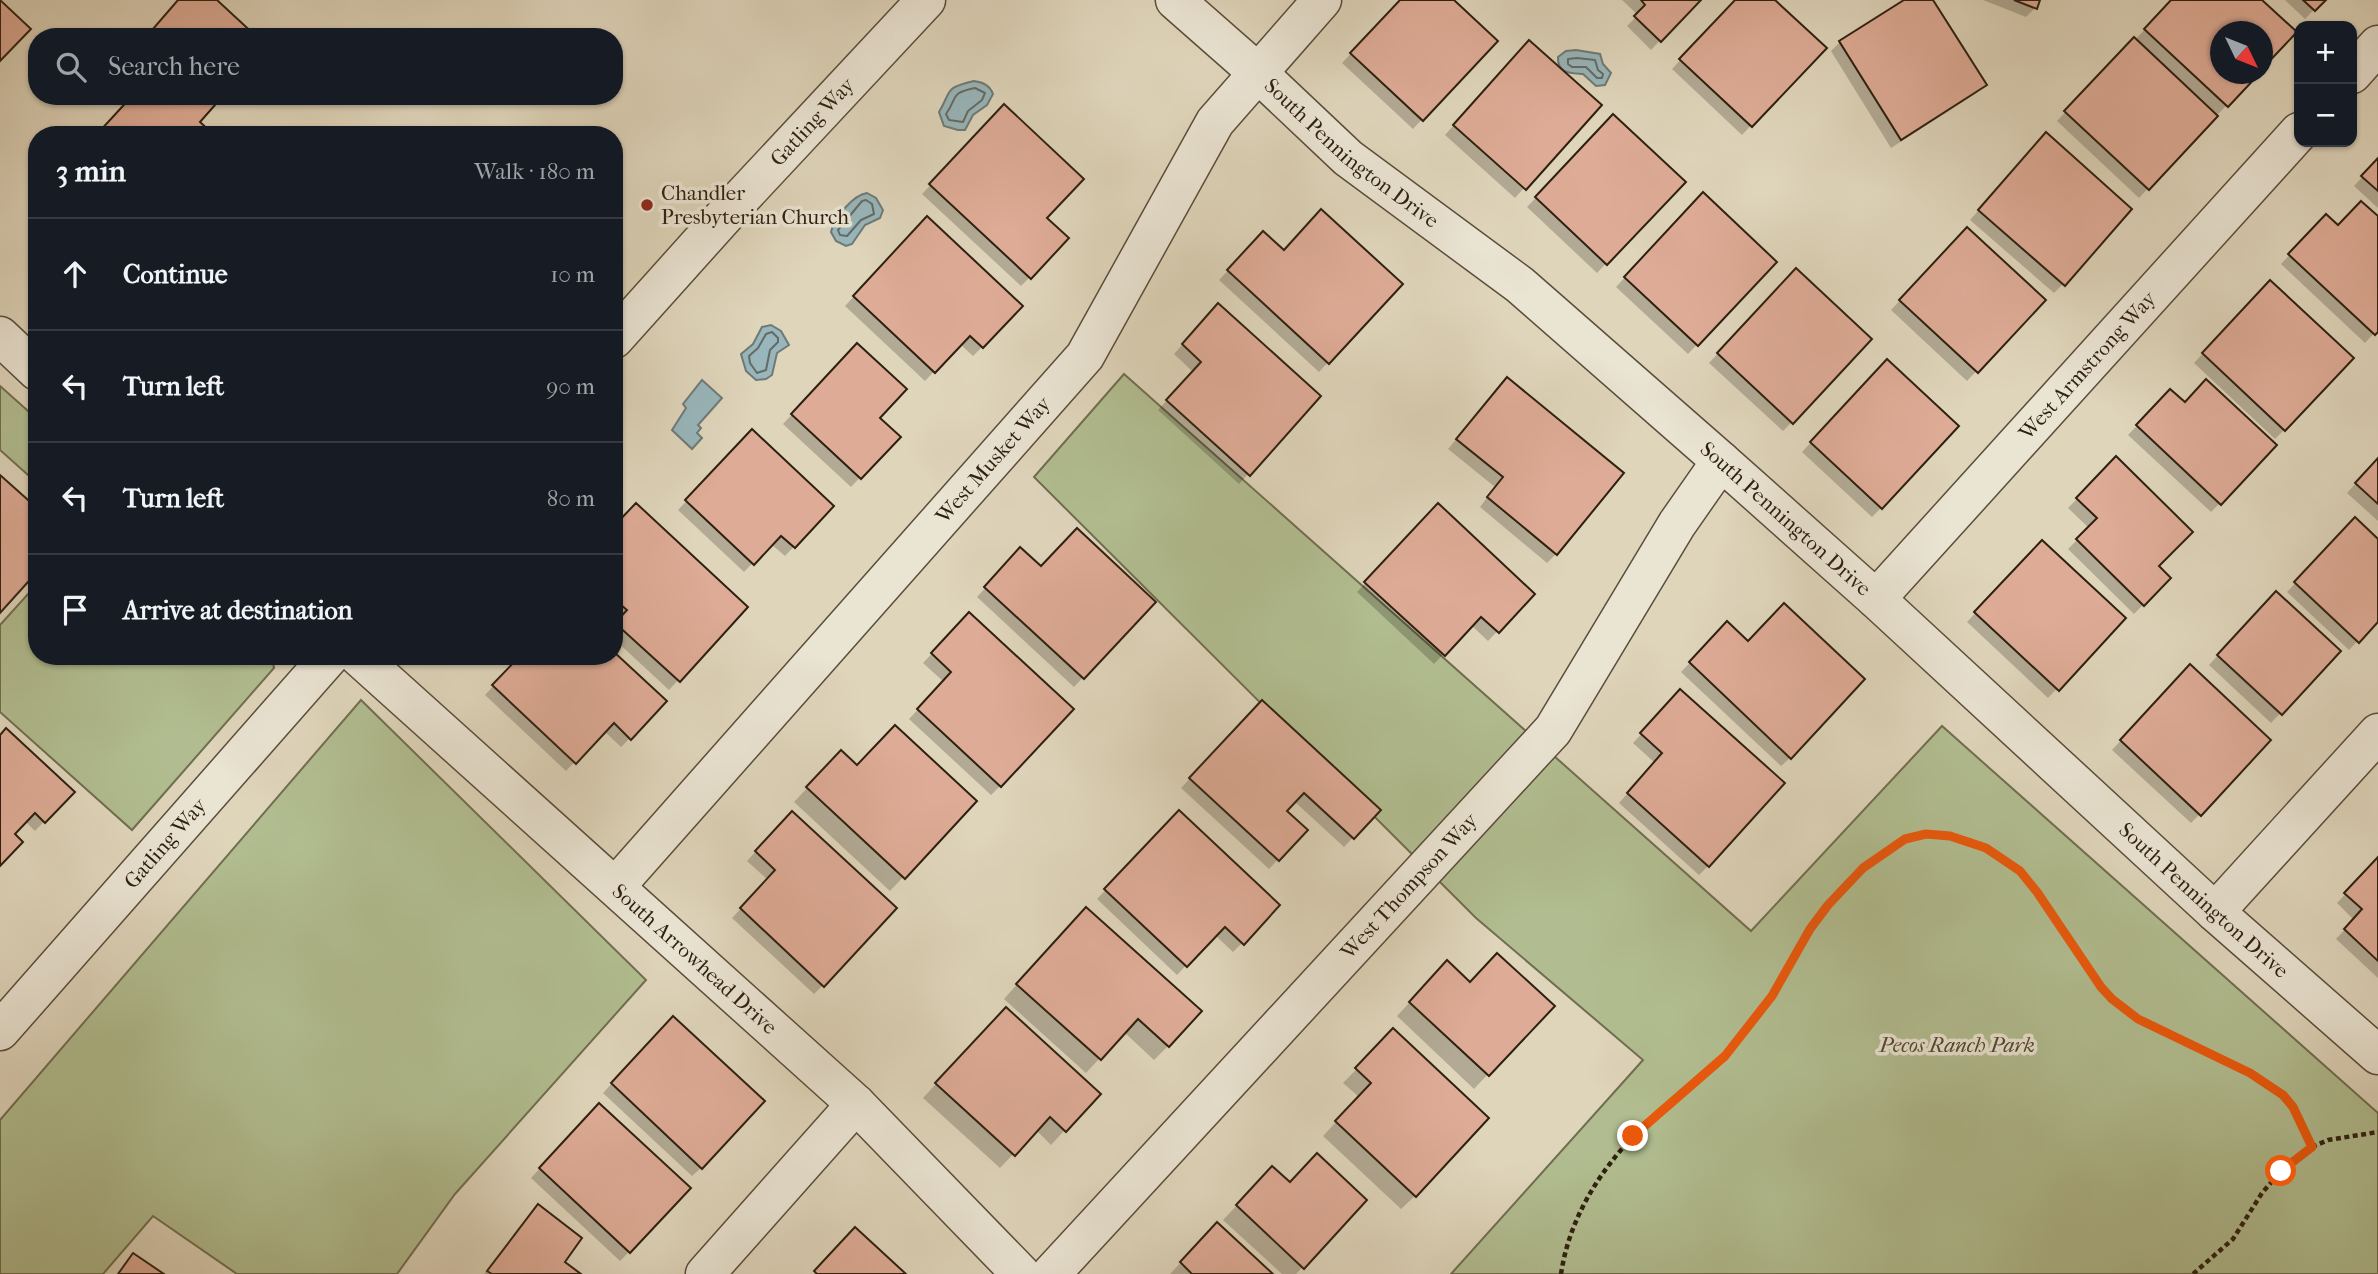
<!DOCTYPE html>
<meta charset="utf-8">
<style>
:root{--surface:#171b24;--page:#242831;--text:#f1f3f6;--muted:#9ea1a6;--line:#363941}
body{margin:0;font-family:"IM FELL French Canon",serif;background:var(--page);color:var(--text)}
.controls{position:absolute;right:21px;top:21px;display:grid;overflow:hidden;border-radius:14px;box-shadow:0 2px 5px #0004}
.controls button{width:63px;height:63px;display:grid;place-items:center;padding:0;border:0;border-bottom:2px solid var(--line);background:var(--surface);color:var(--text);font:35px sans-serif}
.compass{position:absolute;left:2210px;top:21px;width:63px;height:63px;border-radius:50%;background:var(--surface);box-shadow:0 2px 5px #0004;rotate:133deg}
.stop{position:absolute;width:21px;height:21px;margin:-16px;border:5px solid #ea580c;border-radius:50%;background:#fff}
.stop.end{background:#ea580c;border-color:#fff;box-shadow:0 2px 7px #0008}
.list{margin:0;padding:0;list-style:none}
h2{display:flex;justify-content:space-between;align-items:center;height:91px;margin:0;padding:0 28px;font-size:30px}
h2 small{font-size:23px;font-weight:400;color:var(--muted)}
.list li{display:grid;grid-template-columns:46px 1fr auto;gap:21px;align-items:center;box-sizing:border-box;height:112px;padding:0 28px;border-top:2px solid var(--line)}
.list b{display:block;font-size:26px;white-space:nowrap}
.list em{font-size:23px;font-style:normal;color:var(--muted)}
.icon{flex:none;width:38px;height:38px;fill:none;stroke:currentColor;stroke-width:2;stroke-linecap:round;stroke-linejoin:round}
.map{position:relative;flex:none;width:2378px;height:1274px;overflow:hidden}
.search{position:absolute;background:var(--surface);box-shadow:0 2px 5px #0004;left:28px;top:28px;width:595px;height:77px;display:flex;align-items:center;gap:18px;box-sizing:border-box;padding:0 24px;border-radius:28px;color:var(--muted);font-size:26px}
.panel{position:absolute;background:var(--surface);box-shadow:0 2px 5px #0004;left:28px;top:126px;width:595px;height:539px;border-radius:28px}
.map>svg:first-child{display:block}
.green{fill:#b1bd90;stroke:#706e50;stroke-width:2}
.water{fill:#98b6bb;stroke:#6e7a77;stroke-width:2}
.shadow{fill:#0003}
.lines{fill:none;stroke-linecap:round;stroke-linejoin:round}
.shore{stroke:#636b66;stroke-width:2}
.building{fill:#deab96;stroke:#2e2010;stroke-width:2}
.minor-casing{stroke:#5a4d3b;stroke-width:41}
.path{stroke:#2e2010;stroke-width:4.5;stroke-dasharray:5 3.5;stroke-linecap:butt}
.minor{stroke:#eae4d3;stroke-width:38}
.route{stroke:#ea580c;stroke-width:9}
.poi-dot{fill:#8f2418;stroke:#eae4d3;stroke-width:2.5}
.labels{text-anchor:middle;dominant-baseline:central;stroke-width:7;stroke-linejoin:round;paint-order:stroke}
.street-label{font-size:21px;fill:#2e2010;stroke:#eae4d3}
.poi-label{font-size:21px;fill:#2e2010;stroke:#eae4d3;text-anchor:start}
.park-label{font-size:21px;font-style:italic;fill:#4f4730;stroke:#eae4d3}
</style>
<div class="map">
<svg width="2378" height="1274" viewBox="0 0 2378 1274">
<rect width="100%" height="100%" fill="#dfd5bb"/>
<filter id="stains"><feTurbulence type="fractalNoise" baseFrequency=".00286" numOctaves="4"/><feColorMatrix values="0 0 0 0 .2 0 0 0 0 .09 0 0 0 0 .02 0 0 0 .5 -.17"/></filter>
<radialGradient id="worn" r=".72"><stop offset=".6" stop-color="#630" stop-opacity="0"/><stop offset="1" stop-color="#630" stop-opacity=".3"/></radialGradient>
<!-- green -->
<g class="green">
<polygon points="1124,374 1751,931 1942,726 2378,1113 2378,1274 1451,1274 1643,1060 1476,918 1034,477"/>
<polygon points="0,386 37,419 37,483 0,450"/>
<polygon points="37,584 37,656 272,656 274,668 132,830 0,712 0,625"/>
<polygon points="361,700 646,980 455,1194 397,1274 237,1274 153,1216 103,1274 0,1274 0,1120"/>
</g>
<!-- water -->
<g class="water">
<path d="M 1576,50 L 1600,54 L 1603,64 L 1611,73 L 1605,85 L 1596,86 L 1583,74 C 1572,73 1557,74 1558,57 L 1566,51 Z"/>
<path d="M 974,81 C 982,82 990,85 993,94 L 987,105 L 973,115 L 965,130 L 958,130 L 944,126 L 939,112 C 952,91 943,88 974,81 Z"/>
<path d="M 867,193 L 876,198 L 883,210 L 880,218 L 865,225 L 852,244 L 846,246 L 836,241 L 831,232 C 834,218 853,195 867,193 Z"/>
<polygon points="771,325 781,331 789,345 777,353 772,375 766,379 756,380 746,371 741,354 753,344 762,327"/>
<polygon points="702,380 722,398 698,425 701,428 697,433 702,438 692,449 672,430 686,408 683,404"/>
</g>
<!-- shadow -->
<g class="shadow">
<polygon points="1401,0 1452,0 1496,41 1413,129 1342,63"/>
<polygon points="1622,0 1698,0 1651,50 1627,26 1638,15"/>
<polygon points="1736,0 1773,0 1824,48 1742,135 1672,69"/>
<polygon points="1907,0 1931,0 1984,85 1975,94 1891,148 1831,51 1840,42"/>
<polygon points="1983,0 2038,0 2035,8 2026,17"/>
<polygon points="2173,0 2259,0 2262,32 2220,32 2220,74 2256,74 2139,198 2057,121"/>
<polygon points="2285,0 2323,0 2305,19"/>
<polygon points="1520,51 1599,105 1515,198 1445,135"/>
<polygon points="995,116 1045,218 1030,277 1021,286 922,194"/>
<polygon points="1613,116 1683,182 1597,273 1527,207"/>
<polygon points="2037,144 2063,284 2054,293 1970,220"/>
<polygon points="2378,160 2378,208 2354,186"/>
<polygon points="1694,204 1774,262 1688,354 1616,287"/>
<polygon points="2378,219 2378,329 2365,343 2281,264 2317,225 2338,228"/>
<polygon points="918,228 982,347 973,356 960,344 925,381 845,306"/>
<polygon points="1958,238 2043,300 1967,381 1891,310"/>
<polygon points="1255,242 1284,252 1400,284 1319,372 1219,280"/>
<polygon points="1787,279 1792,422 1783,431 1709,363"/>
<polygon points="2261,291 2284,430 2275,439 2194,363"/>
<polygon points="1209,314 1319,396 1239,484 1158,410 1193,372 1174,354"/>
<polygon points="848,354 877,418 898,437 851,487 783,424"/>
<polygon points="1878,370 1881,508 1872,517 1802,452"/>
<polygon points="1499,388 1556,554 1547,563 1480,507 1495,487 1448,449"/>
<polygon points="2170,391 2220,503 2211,512 2128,435"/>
<polygon points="743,441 832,506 785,556 771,544 744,572 678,510"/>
<polygon points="2116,459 2157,566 2169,578 2134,614 2068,549 2089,528 2068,508"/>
<polygon points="2378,459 2378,521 2347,493"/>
<polygon points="1429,515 1533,594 1488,641 1471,625 1434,664 1357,592"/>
<polygon points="614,528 746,607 669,690 614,639 614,625 619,620 614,616"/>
<polygon points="2346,529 2378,541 2378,619 2349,650 2287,592"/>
<polygon points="2033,551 2124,618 2048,698 1967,622"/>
<polygon points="1012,559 1154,602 1074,687 977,597"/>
<polygon points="2267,602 2339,651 2271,723 2209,665"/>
<polygon points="960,624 1000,786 991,795 909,719 944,682 923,663"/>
<polygon points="1727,624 1790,758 1781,766 1681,672"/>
<polygon points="521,656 614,656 630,738 621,747 604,731 566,771 485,695"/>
<polygon points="2181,676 2200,814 2191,823 2112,750"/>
<polygon points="1672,701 1708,866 1699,875 1619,803 1655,763 1633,743"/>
<polygon points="1253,711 1379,810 1344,847 1294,801 1285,811 1305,830 1269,869 1181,788"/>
<polygon points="0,737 72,792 35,831 25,821 13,835 0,864"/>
<polygon points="828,766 857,767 975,801 890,891 794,802"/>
<polygon points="1179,813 1242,943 1233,952 1215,935 1177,975 1097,899"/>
<polygon points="783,822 823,985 814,994 732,918 768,880 747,861"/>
<polygon points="2378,859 2378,978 2336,939 2354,920 2337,903"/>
<polygon points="1072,923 1168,1046 1154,1060 1124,1032 1086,1073 1004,999"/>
<polygon points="1434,976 1470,984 1552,1006 1474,1089 1397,1016"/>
<polygon points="992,1023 1098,1094 1051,1145 1036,1130 1000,1168 923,1098"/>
<polygon points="664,1027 701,1168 692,1176 603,1093"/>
<polygon points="1394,1031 1415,1196 1401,1209 1323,1136 1359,1097 1343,1083"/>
<polygon points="590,1114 629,1252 620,1261 531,1178"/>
<polygon points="1259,1182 1290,1184 1365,1201 1296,1274 1282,1274 1223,1220"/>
<polygon points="538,1206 563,1262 579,1274 484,1274"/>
<polygon points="1204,1238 1271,1274 1170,1274"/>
</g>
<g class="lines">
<!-- shore -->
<g class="shore">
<polygon points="1577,58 1595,60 1598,70 1603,74 1602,78 1597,78 1586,67 1572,67 1568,64 1568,59"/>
<path d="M 975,88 L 985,93 L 982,100 L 968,111 L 963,122 L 949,120 L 946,114 C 958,98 949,93 975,88 Z"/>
<polygon points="866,200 872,204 874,214 861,220 847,236 840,235 838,230 862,201"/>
<polygon points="772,332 778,338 778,342 770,350 766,370 757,373 750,363 749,356 758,348 766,334"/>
</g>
</g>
<!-- building -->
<g class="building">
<polygon points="0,0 31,29 0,61"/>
<polygon points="178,0 217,0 257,37 146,37"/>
<polygon points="1400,0 1454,0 1498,41 1423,121 1350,53"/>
<polygon points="1641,0 1701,0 1661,42 1634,16 1645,5"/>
<polygon points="1735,0 1775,0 1827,48 1752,127 1679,59"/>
<polygon points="1904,0 1933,0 1987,85 1901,140 1839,41"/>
<polygon points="2014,0 2040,0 2037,9"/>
<polygon points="2171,0 2262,0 2297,32 2262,69 2262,32 2220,32 2220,74 2259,74 2228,107 2144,29"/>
<polygon points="2303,0 2326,0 2315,11"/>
<polygon points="2134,37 2218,116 2149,190 2064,111"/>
<polygon points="1529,40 1602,105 1526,190 1453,125"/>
<polygon points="132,96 223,96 200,122 214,135 99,135 99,132"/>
<polygon points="1004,104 1084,179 1047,218 1069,238 1031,279 929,184"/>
<polygon points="1613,114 1686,182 1607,265 1535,197"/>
<polygon points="2046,132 2132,209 2065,286 1978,210"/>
<polygon points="2378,158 2378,191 2361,176"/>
<polygon points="1703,192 1777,262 1698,346 1624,277"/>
<polygon points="2361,201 2378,216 2378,332 2375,335 2288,254 2326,214 2338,225"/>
<polygon points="1321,209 1403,284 1329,364 1227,270 1263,231 1284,250"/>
<polygon points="927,216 1023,306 983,348 970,336 935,373 853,296"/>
<polygon points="1967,227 2046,300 1978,373 1899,300"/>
<polygon points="1796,268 1872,339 1793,424 1717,353"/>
<polygon points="2270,280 2354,358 2285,431 2202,353"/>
<polygon points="1218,303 1321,396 1250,476 1166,400 1201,362 1182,344"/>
<polygon points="857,343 907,389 880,418 901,437 861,479 791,414"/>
<polygon points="1887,359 1959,426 1882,509 1810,442"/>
<polygon points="1507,377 1624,473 1557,555 1487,497 1503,477 1456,439"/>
<polygon points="2206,379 2277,445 2221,505 2136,425 2170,389 2185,402"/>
<polygon points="752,429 834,506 795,548 781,536 754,565 685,500"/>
<polygon points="2116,456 2193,532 2159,566 2171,578 2144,606 2076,539 2097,518 2076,498"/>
<polygon points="2378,458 2378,504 2355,483"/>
<polygon points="0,475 37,508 37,572 0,613"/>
<polygon points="636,503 748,607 680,682 615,623 627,610 614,599 614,526"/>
<polygon points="1438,503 1535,594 1499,633 1481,617 1445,656 1364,582"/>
<polygon points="2355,517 2378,539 2378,622 2359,643 2294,582"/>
<polygon points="1077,528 1156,602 1084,679 984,587 1020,547 1041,566"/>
<polygon points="2042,540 2126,618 2059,691 1974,612"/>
<polygon points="2276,591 2341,651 2282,715 2217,655"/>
<polygon points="1784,603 1865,679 1791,759 1689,662 1727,621 1748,641"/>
<polygon points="969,612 1074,709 1001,787 917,709 951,672 931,653"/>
<polygon points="614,652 667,701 631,740 614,723 576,764 492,685 520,656 614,656"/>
<polygon points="2190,664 2271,740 2201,816 2120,740"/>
<polygon points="1680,689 1785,783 1709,867 1627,793 1662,753 1640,733"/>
<polygon points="1262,700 1381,810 1354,839 1304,793 1287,811 1308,830 1279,861 1189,778"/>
<polygon points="895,725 977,801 905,879 806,787 841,750 857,765"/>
<polygon points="6,728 75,792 45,823 35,813 15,834 23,842 0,866 0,735"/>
<polygon points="1179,810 1280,905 1244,945 1225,927 1187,967 1104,889"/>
<polygon points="792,811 897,908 824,987 740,908 775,870 755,851"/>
<polygon points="2378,857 2378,961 2344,929 2362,909 2344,893"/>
<polygon points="1086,907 1202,1011 1169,1047 1138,1019 1101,1060 1016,984"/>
<polygon points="1497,953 1555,1006 1489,1076 1409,1002 1447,960 1470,982"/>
<polygon points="1006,1007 1101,1094 1066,1132 1050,1117 1015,1156 935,1083"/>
<polygon points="673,1016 765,1101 702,1169 611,1083"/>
<polygon points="1393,1028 1489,1118 1416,1197 1335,1121 1371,1083 1355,1068"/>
<polygon points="599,1103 691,1188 630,1253 539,1168"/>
<polygon points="1317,1153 1367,1200 1304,1269 1236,1205 1272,1166 1290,1182"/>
<polygon points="538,1204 582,1238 565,1262 581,1274 492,1274 487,1271"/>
<polygon points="1217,1222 1273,1274 1192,1274 1180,1262"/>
<polygon points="855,1227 906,1274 817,1274 814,1271"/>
<polygon points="133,1253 164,1274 118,1274"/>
</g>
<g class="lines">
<!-- minor casing -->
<g class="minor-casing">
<g id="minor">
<path id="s1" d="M 1175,0 L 1258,73 L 1348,158 L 1520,285 L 1721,461 L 1876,599 L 2215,912 L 2378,1055"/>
<polyline points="2352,74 2378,45"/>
<polyline points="0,336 37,371"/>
<path id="s2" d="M 614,339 L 728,212 L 926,0"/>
<path id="s3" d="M 1876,599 L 2299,132"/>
<path id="s4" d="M 358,656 L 856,1104 L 1021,1274"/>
<path id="s5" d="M 616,886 L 1085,356 L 1215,122 L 1322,0"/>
<polyline points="2215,912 2378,733"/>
<path id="s6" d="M 0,1031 L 330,656"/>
<polyline points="705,1274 856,1104"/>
<path id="s7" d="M 1051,1274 L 1553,730 L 1677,524 L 1721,461"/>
</g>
</g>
<!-- path -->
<g class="path">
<polyline points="2312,1147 2328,1140 2378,1132"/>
<path d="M 1561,1274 C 1571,1207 1613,1151 1663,1108 C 1686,1089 1712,1072 1730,1050 C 1744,1033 1760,1015 1771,997 C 1805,940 1833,884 1892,848 C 1900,843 1906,838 1916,836 C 1926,833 1939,835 1949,836 C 2021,845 2052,917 2089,969 C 2100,985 2110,1000 2125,1011 C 2169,1042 2264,1066 2293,1106 C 2301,1118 2307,1133 2312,1147 L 2281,1171 L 2262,1193 L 2233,1239 L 2193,1274"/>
</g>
<!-- minor -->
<use href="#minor" class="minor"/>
</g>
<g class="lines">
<!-- route -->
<polyline class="route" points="1633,1136 1725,1056 1772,996 1810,929 1828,905 1863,868 1905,839 1926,834 1950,836 1986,848 2020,871 2037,892 2101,987 2112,999 2138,1019 2250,1073 2283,1095 2293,1107 2312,1147 2281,1171"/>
</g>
<!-- markers -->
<circle class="poi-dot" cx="647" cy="205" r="7"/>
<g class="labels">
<!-- street labels -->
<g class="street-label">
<text stroke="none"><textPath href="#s2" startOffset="294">Gatling Way</textPath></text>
<text stroke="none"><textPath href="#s1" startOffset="234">South Pennington Drive</textPath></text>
<text stroke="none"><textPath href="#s3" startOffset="315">West Armstrong Way</textPath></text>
<text stroke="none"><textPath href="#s5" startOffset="569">West Musket Way</textPath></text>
<text stroke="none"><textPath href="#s1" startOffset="802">South Pennington Drive</textPath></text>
<text stroke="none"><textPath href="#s6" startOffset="250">Gatling Way</textPath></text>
<text stroke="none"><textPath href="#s7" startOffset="528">West Thompson Way</textPath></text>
<text stroke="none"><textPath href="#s1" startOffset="1368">South Pennington Drive</textPath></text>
<text stroke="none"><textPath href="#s4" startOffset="453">South Arrowhead Drive</textPath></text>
</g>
<!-- poi labels -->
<g class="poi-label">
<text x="661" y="193">Chandler<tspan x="661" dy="24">Presbyterian Church</tspan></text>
</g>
<!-- park labels -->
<g class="park-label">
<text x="1957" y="1045">Pecos Ranch Park</text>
</g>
</g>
<rect width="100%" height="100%" filter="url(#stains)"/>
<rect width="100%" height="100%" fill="url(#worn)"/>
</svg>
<div class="controls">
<button>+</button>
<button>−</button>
</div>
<svg class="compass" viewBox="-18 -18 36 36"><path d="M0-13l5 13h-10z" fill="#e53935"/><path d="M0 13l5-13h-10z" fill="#9ea1a6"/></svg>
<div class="stop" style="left:2281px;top:1171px"></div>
<div class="stop end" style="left:1633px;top:1136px"></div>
<div class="search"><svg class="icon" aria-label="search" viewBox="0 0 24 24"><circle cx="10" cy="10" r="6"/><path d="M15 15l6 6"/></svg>Search here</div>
<section class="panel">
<h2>3 min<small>Walk · 180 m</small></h2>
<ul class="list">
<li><svg class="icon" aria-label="ahead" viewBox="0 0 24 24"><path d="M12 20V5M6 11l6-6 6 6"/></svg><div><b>Continue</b></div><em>10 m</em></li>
<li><svg class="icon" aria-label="left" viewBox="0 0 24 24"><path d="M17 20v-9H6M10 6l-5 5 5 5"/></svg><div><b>Turn left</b></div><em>90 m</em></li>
<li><svg class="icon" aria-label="left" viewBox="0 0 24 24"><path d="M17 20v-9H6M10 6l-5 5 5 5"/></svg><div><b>Turn left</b></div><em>80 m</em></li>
<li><svg class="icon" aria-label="arrive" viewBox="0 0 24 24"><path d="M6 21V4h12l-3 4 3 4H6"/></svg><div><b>Arrive at destination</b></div></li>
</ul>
</section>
</div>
